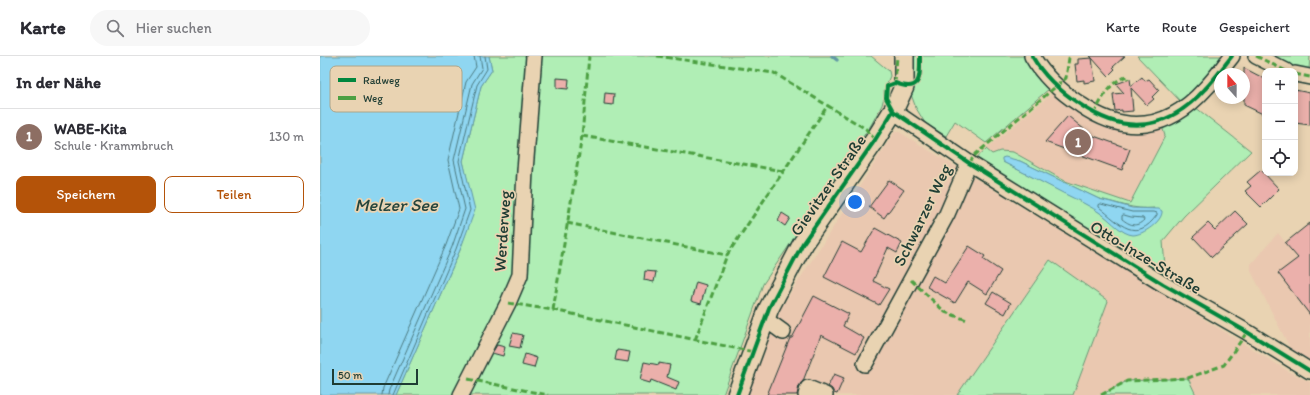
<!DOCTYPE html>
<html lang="de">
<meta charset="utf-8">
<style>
:root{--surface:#fff;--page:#f7f7f7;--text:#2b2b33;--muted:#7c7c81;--line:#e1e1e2;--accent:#b45309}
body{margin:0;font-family:Itim,sans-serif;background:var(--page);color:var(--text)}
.controls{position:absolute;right:12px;top:12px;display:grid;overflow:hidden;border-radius:8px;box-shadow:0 2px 10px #0003}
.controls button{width:36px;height:36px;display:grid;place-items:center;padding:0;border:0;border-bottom:1px solid var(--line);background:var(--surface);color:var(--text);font:20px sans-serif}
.compass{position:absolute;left:894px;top:12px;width:36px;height:36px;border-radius:50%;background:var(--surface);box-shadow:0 2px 10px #0003;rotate:339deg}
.scale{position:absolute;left:12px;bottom:10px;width:86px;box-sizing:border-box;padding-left:4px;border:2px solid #1f3d34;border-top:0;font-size:11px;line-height:14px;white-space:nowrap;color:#1f3d34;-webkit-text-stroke:3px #e9d3b2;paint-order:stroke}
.you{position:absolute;left:535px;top:146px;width:14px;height:14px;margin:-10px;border:3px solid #fff;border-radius:50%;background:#1a73e8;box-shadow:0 0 0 6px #1a73e833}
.badge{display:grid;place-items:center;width:26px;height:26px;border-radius:50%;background:var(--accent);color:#fff;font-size:13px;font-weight:700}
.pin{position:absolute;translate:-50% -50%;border:2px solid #fff;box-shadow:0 1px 4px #0006}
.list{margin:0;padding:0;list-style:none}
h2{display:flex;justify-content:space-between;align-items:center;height:52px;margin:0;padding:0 16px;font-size:17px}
h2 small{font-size:13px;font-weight:400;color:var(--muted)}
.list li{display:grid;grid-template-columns:26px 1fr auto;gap:12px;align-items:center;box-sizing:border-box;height:56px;padding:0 16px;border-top:1px solid var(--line)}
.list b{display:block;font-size:15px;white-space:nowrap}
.list p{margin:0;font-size:13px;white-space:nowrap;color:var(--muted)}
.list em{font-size:13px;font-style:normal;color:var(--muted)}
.actions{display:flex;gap:8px;padding:12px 16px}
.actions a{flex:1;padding:9px 0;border:1px solid var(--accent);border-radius:8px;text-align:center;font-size:14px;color:var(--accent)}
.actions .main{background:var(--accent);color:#fff}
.icon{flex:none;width:22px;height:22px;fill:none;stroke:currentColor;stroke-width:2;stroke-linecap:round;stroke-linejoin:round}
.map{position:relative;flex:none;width:990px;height:339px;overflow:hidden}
header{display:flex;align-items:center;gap:24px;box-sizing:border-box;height:56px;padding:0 20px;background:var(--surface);border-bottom:1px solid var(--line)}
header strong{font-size:19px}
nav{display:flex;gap:22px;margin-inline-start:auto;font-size:14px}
.search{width:280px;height:36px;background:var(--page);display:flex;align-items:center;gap:10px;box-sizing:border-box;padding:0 14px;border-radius:22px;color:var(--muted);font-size:15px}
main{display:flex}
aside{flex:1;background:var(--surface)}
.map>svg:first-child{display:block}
.built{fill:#eac8b0}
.green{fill:#b0eeb5;stroke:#689674;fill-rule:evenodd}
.water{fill:#8fd6f1;stroke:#6299a5}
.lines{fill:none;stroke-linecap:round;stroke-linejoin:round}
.shore{stroke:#4c7a80;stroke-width:1}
.stream{stroke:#6299a5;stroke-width:3.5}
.building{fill:#ebb0ab;stroke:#1f3d34}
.minor-casing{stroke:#1f3d34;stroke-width:18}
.major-casing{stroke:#1f3d34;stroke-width:22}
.minor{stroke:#e9d3b2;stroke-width:15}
.major{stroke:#e9d3b2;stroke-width:19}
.quiet{stroke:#4da043;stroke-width:3;stroke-dasharray:6 3;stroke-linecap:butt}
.cycleway-casing{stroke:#e9d3b2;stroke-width:6}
.cycleway{stroke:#00873e;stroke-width:4}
.labels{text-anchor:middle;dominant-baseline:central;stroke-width:3.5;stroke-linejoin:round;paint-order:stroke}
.street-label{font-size:17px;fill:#1f3d34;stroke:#e9d3b2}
.water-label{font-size:18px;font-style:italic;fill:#25453d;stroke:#e9d3b2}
.key{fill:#e9d3b2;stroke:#aca68c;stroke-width:1}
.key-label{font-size:11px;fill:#1f3d34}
</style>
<header>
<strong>Karte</strong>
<div class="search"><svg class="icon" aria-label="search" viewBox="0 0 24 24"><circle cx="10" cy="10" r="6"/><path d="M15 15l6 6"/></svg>Hier suchen</div>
<nav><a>Karte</a><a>Route</a><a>Gespeichert</a></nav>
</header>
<main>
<aside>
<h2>In der Nähe<small></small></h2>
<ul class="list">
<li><span class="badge" style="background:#8d6e63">1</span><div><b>WABE-Kita</b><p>Schule · Krammbruch</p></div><em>130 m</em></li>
</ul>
<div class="actions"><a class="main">Speichern</a><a>Teilen</a></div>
</aside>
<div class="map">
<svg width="990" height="339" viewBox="0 0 990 339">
<rect width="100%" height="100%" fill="#e9d3b2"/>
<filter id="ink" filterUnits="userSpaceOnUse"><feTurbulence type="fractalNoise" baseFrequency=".025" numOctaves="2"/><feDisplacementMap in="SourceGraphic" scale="8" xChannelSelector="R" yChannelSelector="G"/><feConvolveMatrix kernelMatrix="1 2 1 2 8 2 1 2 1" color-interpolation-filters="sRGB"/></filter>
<g filter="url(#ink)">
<!-- built -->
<g class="built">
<polygon points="734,36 748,46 842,70 845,80 810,147 745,125 693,96 680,95 672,98 666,93"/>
<polygon points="576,74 968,315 990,326 990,339 428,339 461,252"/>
<polygon points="958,177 990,219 990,308 973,298 931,215 931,208"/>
</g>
<!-- green -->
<g class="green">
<polygon points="169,0 551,0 569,15 570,20 564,34 564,41 562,49 551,69 443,228 403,339 76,339 140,194 154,154 143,105 161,30 172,14"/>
<polygon points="590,0 598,0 598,21 590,29"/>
<path d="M 602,0 L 706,0 L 730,32 L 666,87 L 635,65 L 626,80 L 605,67 L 596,52 L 589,33 C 605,30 602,13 602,0 Z"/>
<polygon points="817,0 905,0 881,30 862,47"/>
<polygon points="947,0 990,0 989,15 968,10"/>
<path d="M 875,51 L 931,95 L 864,160 L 843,185 L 846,225 L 653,105 L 666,93 L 672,98 L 680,95 L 693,96 L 745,125 L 810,147 L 845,80 L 842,70 ZM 700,105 L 779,143 C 800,147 812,154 834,152 L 805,176 L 774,152 L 683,106 Z"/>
<polygon points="730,204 788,245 753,339 637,339"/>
<polygon points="868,322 876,339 781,339 807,325"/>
</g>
<!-- water -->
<g class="water">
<polygon points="0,0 169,0 172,14 161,30 143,105 155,154 140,194 76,339 0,339"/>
<path d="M 685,101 L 700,105 L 779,143 L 791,146 L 812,152 L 839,153 L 842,155 C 843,165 823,179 813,179 C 802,178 792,166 783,159 C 771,150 757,144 743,137 C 723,127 703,116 683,106 L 682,104 L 682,102 Z"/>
</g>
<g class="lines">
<!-- shore -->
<g class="shore">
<path d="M 781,148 L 812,156 L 834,156 L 837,157 L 837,159 C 816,188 800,168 779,151 L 779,149 Z"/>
<path d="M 804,159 L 811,161 L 823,162 L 824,164 C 816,172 810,169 802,163 L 802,160 Z"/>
<polyline points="62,339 63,332 126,189 139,153 128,104 146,26 156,11 154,0"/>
<polyline points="68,339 69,334 132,191 145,153 134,104 152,28 162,12 160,0"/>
<polyline points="73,339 136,193 150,154 139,105 157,29 167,13 165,0"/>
</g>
<!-- stream -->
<polyline class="stream" points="512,0 517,4"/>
</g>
<!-- building -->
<g class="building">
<polygon points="770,0 805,0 793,11 795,13 788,20 772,2 775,25 764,27 764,24 757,25 755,8 758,8 758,3 772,2"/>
<polygon points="924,12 945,23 945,59 924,49"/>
<polygon points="822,21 825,25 829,23 839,34 832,41 834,43 827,49 811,32 813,55 802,56 802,54 795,55 793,38 804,37 796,28 810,23 811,30"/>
<polygon points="237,22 249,23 248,33 237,32"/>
<polygon points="975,34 990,37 990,69 975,67"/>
<polygon points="285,37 294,38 293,49 284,48"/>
<polygon points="748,60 771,79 810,93 802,114 725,86"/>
<polygon points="941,114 959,133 941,151 925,135 931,130 927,126"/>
<polygon points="569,124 584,134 564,162 549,151"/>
<polygon points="915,155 928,168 892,201 873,181 888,167 895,174"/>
<polygon points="462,157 470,162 465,170 458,165"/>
<polygon points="990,167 990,259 958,217 978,202 965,187"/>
<polygon points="555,172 582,187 577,197 568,192 553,225 569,233 559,249 504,221 522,186 541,196"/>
<polygon points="649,190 665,200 663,203 681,215 667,238 648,226 635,247 607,231 613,220 625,227"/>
<polygon points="325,215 336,216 334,226 324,224"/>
<polygon points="376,226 386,229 381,248 371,245"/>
<polygon points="673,236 691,247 685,258 666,247"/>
<polygon points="494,240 529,258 523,270 544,282 536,297 501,279 483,325 479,330 477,339 447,339 470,282 472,282"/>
<polygon points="193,277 203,279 200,292 189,290"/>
<polygon points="177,289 185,291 183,300 172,297"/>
<polygon points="297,294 310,296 308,306 295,304"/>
<polygon points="205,298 217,302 214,312 202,309"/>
<polygon points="324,306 339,309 339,307 350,309 347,321 359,326 356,334 331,324 330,327 320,324"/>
<polygon points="514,318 524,322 517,338 514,337 512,333 508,330"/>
</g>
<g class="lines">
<!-- minor casing -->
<g class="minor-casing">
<g id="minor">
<path d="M 712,0 C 724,21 741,36 761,49 C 806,80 848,74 885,33 C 895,23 903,11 912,0"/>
<polyline points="936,0 966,15"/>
<polyline points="975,18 990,21"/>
<polyline points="573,55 649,107 843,228 927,276 990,315"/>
<polyline points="445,263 463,276"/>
<polyline points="545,308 627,158 649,107"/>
<polyline points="141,339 188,247 200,219 205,115 214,0"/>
<polyline points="486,339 488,332 505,339"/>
</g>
</g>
<!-- major casing -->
<g class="major-casing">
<polyline id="major" points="417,339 449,252 483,187 555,84 573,55 584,31 584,0"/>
</g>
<!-- minor -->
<use href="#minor" class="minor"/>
<!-- major -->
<use href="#major" class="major"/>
<!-- quiet -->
<g class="quiet">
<polyline points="337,0 454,17 546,73 555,84"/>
<polyline points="936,0 966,15"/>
<polyline points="975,18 990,21"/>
<polyline points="575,27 577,0"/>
<path d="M 774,58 C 782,43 789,26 807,20 L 808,24"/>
<polyline points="262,80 463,115"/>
<polyline points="649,107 656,98 746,22 749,2 751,0"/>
<polyline points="247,167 407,199"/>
<polyline points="591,224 625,256 647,264"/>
<polyline points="188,247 233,254 434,296"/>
<polyline points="233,254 262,80 269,0"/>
<polyline points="375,284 407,199 508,49"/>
<polyline points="148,323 228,339"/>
<polyline points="781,339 807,325 868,322 904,309 927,276"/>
</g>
<!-- cycleway casing -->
<g class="cycleway-casing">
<g id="cycleway">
<path d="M 712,0 C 724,21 741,36 761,49 C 806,80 848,74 885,33 C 895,23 903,11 912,0"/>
<polyline points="573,55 649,107 843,228 927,276 990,315"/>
<path d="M 573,55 L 566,42 L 567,30 L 575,27 C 602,37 600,21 600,0"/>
<polyline points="417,339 449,252 483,187 555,84 573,55"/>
</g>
</g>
<!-- cycleway -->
<use href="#cycleway" class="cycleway"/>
</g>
</g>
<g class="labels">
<!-- street labels -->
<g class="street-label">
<text transform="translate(508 129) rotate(-55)">Gievitzer Straße</text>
<text transform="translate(602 159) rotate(-64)">Schwarzer Weg</text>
<text transform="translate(182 175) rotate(-86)">Werderweg</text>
<text transform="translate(826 201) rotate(31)">Otto-Inze-Straße</text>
</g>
<!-- water labels -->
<g class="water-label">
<text x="76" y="149">Melzer See</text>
</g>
</g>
<!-- legend -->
<rect x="10" y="10" width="132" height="46" rx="6" class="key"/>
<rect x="18" y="22" width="18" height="4" fill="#00873e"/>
<rect x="18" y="40" width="18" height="4" fill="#4da043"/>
<g class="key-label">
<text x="43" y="28">Radweg</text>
<text x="43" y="46">Weg</text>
</g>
</svg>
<div class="controls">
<button>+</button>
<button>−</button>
<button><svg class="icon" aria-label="locate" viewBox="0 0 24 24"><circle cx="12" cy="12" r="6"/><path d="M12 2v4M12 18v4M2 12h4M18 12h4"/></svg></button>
</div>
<svg class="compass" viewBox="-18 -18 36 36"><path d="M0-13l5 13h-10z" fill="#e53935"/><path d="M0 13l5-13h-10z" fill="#7c7c81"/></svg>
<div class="scale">50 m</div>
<div class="you"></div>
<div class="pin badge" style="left:758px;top:86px;background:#8d6e63">1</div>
</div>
</main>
